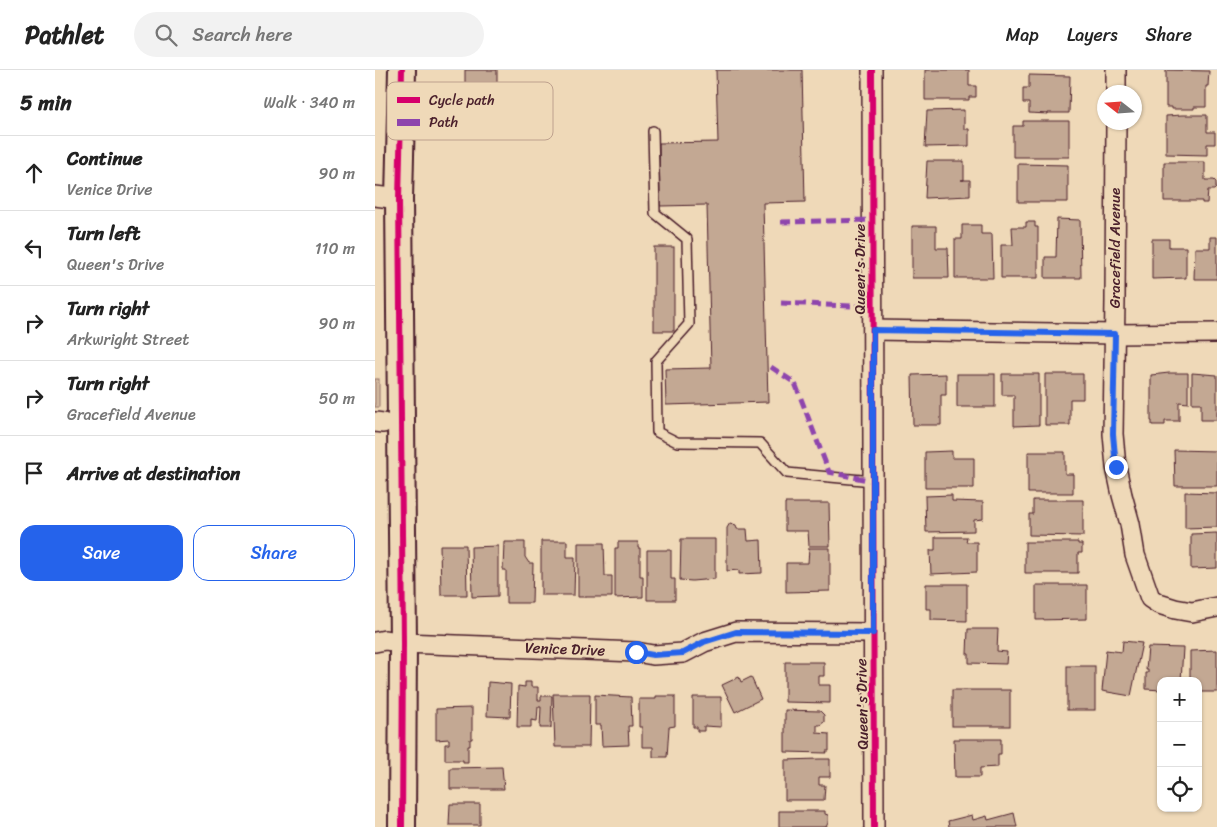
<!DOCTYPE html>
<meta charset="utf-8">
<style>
:root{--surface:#fff;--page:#f2f2f2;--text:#222;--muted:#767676;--line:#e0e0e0;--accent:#2563eb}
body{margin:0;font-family:Sriracha,sans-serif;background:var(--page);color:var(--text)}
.controls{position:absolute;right:15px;bottom:15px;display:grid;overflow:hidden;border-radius:10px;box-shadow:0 1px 4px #0004}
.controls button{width:45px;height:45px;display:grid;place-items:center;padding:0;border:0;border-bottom:1px solid var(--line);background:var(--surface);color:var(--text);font:25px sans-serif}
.compass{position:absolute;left:722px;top:15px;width:45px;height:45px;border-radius:50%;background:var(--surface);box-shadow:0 1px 4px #0004;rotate:287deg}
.stop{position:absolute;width:15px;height:15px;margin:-11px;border:4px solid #2563eb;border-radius:50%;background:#fff}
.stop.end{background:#2563eb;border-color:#fff;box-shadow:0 1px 5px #0008}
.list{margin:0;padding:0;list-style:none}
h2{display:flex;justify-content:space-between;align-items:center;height:65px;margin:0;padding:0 20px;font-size:21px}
h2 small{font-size:16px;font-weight:400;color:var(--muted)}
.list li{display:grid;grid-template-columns:32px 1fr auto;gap:15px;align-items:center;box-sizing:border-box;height:75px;padding:0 20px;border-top:1px solid var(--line)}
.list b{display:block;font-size:19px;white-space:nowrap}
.list p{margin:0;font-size:16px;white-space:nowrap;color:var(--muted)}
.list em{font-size:16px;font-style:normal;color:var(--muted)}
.actions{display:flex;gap:10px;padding:15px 20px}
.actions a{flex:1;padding:11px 0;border:1px solid var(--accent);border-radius:15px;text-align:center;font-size:18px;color:var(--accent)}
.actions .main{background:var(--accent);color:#fff}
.icon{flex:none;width:28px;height:28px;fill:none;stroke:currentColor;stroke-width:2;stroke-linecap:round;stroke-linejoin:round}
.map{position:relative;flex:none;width:842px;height:757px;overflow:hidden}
header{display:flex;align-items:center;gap:30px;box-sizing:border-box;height:70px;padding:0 25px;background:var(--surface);border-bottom:1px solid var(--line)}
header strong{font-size:24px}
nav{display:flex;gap:28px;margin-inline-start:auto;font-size:18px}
.search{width:350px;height:45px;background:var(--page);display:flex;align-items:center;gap:12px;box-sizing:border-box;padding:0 18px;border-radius:28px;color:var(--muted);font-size:19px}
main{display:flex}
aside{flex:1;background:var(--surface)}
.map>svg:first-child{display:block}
.green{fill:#d4bba0;stroke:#8f6d66}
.building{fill:#c3a893;stroke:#4a1f2b}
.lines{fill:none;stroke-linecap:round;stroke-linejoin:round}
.lane-casing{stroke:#4a1f2b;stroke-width:12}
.street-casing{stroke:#4a1f2b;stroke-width:22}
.secondary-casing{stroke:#4a1f2b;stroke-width:30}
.lane{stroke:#efd9b8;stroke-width:9}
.street{stroke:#efd9b8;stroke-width:19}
.secondary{stroke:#efd9b8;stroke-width:26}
.quiet{stroke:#8e44ad;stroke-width:5;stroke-dasharray:10 5;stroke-linecap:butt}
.cycleway-casing{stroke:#efd9b8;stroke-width:9}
.cycleway{stroke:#d6006c;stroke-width:6}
.route{stroke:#2563eb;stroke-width:6}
.labels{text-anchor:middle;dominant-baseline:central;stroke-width:4;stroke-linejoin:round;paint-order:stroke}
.street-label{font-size:15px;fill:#4a1f2b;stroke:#efd9b8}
.key{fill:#efd9b8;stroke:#bea18e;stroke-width:1}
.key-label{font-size:14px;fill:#4a1f2b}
</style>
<header>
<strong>Pathlet</strong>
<div class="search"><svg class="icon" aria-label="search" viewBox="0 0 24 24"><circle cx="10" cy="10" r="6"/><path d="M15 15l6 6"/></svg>Search here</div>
<nav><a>Map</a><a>Layers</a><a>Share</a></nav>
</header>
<main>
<aside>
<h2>5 min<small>Walk · 340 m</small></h2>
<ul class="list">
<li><svg class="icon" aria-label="ahead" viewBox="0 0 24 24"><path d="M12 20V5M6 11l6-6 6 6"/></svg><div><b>Continue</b><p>Venice Drive</p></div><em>90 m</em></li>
<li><svg class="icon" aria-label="left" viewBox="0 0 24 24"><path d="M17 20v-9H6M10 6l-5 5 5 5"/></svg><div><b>Turn left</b><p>Queen's Drive</p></div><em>110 m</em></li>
<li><svg class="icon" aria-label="right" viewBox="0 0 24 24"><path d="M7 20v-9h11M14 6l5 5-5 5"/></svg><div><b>Turn right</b><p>Arkwright Street</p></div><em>90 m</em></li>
<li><svg class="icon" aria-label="right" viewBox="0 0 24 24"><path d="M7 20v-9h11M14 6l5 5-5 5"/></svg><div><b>Turn right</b><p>Gracefield Avenue</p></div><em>50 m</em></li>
<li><svg class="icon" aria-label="arrive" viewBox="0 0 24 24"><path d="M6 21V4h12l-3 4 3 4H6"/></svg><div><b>Arrive at destination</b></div></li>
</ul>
<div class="actions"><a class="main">Save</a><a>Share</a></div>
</aside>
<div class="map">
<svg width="842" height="757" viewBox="0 0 842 757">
<rect width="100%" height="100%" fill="#efd9b8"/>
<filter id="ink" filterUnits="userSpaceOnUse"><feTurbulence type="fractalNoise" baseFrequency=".02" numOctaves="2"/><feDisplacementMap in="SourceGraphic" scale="10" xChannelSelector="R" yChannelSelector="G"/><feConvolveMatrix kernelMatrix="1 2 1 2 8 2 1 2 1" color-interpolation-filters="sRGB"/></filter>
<g filter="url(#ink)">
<!-- green -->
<rect class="green" x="0" y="309" width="4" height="28"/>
<!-- building -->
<g class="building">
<rect x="90" y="0" width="32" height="17"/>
<polygon points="341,0 427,0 430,132 388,133 393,332 291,335 290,299 336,298 332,135 285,136 284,73 343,72"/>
<polygon points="550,0 594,0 594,16 601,16 601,27 594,27 594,30 550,30"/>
<polygon points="791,0 834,1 833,16 831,16 831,37 819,37 819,39 797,39 797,37 791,37"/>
<polygon points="654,5 695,6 694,43 673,43 673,44 654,43 654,33 648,33 648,18 654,18"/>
<polygon points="589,40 589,59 594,59 594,76 550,77 552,41"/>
<polygon points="807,45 832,45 832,62 840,62 840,74 832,74 832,85 791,84 791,46"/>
<polygon points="648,51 694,51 694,87 638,87 638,56 648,56"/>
<polygon points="552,91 589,91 589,110 586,110 595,110 595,126 550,128"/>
<polygon points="789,92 830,92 830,110 839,110 841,112 841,118 839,120 833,120 832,133 827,133 827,131 789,131"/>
<polygon points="643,94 693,95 693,132 643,132"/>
<polygon points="682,149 705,150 706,208 670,208 670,187 681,187"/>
<polygon points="651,152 660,152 660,157 663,157 663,208 626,208 626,175 638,175 637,157 651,157"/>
<polygon points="587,155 606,155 606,164 617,164 618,208 580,208 580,169 587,169"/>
<polygon points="537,156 561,156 561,178 573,178 574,208 537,208"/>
<polygon points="835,167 842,167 842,209 819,209 820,178 835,178"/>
<polygon points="777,169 794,169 794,177 811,177 811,208 777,209"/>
<rect x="279" y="177" width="20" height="84"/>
<polygon points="794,303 813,303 813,333 804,332 804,351 790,351 790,355 777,355 777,351 776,351 776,305"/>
<polygon points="817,303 842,305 842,350 826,350 826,333 817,333"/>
<polygon points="571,304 571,325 566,325 566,355 538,355 537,305"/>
<rect x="582" y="304" width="38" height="33"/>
<polygon points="627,304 664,304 664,355 639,356 639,325 627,325"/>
<polygon points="670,304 708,304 708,329 695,329 695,355 670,355"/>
<polygon points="799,380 842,381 842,416 800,416"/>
<polygon points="577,381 577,388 599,388 599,418 550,418 550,382"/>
<polygon points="653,382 690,382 690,404 698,404 698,423 653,423"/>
<polygon points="810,422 842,423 842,457 810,458"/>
<polygon points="577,425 577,431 608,432 608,449 599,450 599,461 551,462 550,426"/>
<polygon points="658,430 708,430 708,466 654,465 654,444 658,444"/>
<polygon points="410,433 454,433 455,476 434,476 433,461 410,461"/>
<polygon points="355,453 361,455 362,459 372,459 373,471 386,470 387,503 364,504 364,500 352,501 352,458"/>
<polygon points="842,463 842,498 816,499 816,464"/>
<polygon points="560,467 592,467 591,472 602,472 602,502 556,504 555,480 560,480"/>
<polygon points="306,469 340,469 340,509 317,511 305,510"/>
<polygon points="166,471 192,471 192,487 200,487 199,525 166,525"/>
<polygon points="129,472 150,472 150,487 154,493 158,493 157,533 131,533 131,500 128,500"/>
<polygon points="243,472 263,472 263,478 265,478 265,506 268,506 268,527 240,528 240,478 243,478"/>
<polygon points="650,472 703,472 703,474 707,474 707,483 703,483 703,503 650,503"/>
<polygon points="203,473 229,473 230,506 237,506 237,527 203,527"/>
<polygon points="65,475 91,475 92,525 66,525"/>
<polygon points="123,476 123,526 97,527 96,477"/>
<polygon points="434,478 455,478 455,521 411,522 411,493 433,493"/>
<polygon points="272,480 296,480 296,509 300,509 300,530 272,530"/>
<polygon points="551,514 592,514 592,551 556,550 556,539 551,539"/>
<polygon points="661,515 712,515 712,549 661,550"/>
<polygon points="593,559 623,559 622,581 632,582 631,594 594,593 594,584 592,584"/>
<polygon points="748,571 767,573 756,626 727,621 731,580 747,582"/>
<polygon points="773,577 808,578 806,611 786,611 786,620 771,619 771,603 773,603 773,600 771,600"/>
<polygon points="842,580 842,622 823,622 823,611 815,611 815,581"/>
<polygon points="410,592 449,592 449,606 444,606 444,615 455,615 455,633 410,632"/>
<rect x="692" y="596" width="28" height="44"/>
<polygon points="364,607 366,612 376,607 386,629 360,642 347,615"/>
<polygon points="113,612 136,614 135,647 112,646"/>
<polygon points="150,612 156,612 156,617 163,617 163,630 166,630 166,626 177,626 176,658 165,658 166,637 163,637 162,651 156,650 156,657 142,657 143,616 150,617"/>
<rect x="577" y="620" width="58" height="36"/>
<polygon points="178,624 215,624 214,677 180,677"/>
<polygon points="220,625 256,627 257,656 253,656 254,675 227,676 226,655 220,655"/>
<polygon points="281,626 300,626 300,656 294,657 292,687 278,687 278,677 267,677 267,657 264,657 264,629 281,629"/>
<polygon points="318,627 346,627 346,657 329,656 329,661 322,661 322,657 318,657"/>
<polygon points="97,638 97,669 95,669 95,676 93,676 93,692 88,692 88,690 70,690 70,674 74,674 74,669 61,670 61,639"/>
<polygon points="410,640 445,641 449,645 449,652 445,655 442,655 442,663 454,664 454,681 451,681 452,683 410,682"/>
<polygon points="579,669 626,669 626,684 623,684 623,697 605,698 605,707 580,707"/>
<polygon points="444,689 455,689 455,707 444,707 444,715 450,715 449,730 410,730 410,690"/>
<polygon points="127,697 129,719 75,719 75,698"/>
<polygon points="75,734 105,734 105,755 74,755"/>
<polygon points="404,741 450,741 450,744 453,745 453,753 451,757 404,757"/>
<polygon points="639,743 642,757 574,757 573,751 597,745 598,750 612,746 613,750"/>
</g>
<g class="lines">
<!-- lane casing -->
<g class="lane-casing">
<polyline id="lane" points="278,61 280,143 312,169 314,254 281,291 282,362 302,372 385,373 412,403 498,411"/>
</g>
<!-- street casing -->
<g class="street-casing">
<g id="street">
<polyline points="497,0 499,757"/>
<polyline points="741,22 741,0"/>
<polyline points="741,52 740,230 738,364 741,397 747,425 755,454 760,485 775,528 784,534 800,539 817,542 842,537"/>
<polyline points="0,126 24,129"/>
<polyline points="498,260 740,264 842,263"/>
<polyline points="0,352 8,353"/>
<polyline points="0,572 10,570 28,573 261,582 278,585 308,583 329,572 361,562 498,563"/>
</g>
</g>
<!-- secondary casing -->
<g class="secondary-casing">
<polyline id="secondary" points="27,757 28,573 24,129 27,0"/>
</g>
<!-- lane -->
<use href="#lane" class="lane"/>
<!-- street -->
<use href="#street" class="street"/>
<!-- secondary -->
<use href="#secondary" class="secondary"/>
<!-- quiet -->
<g class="quiet">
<polyline points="406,152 497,150"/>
<polyline points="406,233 498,237"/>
<polyline points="396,297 420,313 454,402 498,411"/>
</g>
<!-- cycleway casing -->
<g class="cycleway-casing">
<g id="cycleway">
<polyline points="497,0 499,757"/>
<polyline points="27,757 28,573 24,129 27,0"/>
</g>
</g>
<!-- cycleway -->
<use href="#cycleway" class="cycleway"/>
</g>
</g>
<g class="lines" filter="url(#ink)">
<!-- route -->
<polyline class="route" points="261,582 278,585 308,583 329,572 361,562 498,563 498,260 740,264 738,364 741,397"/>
</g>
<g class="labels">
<!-- street labels -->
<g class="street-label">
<text transform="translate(740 178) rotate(-90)">Gracefield Avenue</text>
<text transform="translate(485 199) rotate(-90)">Queen's Drive</text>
<text transform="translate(190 579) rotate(2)">Venice Drive</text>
<text transform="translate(487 634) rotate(-91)">Queen's Drive</text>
</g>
</g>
<!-- legend -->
<rect x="12" y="12" width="166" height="58" rx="8" class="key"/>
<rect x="22" y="27" width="23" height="6" fill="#d6006c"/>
<rect x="22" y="49" width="23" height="7" fill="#8e44ad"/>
<g class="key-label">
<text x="54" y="35">Cycle path</text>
<text x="54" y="57">Path</text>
</g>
</svg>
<div class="controls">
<button>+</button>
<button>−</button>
<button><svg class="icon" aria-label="locate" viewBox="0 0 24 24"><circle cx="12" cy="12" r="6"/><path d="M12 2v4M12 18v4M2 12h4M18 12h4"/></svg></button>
</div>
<svg class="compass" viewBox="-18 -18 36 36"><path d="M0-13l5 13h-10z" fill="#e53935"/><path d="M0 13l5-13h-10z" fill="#767676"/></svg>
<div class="stop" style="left:261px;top:582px"></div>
<div class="stop end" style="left:741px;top:397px"></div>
</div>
</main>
